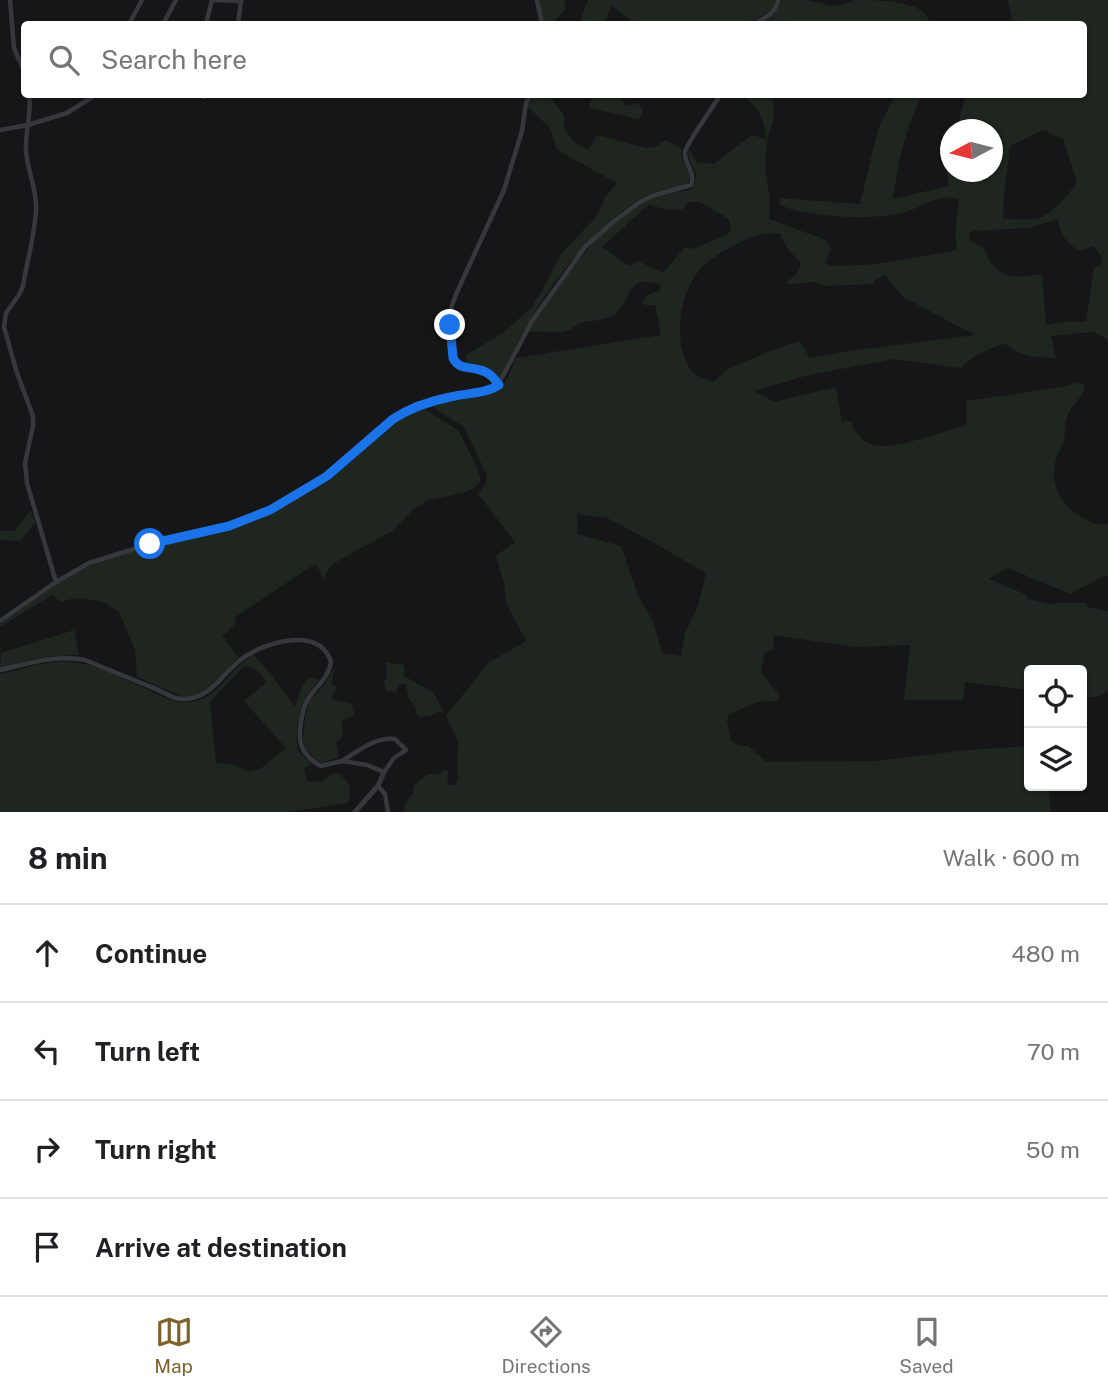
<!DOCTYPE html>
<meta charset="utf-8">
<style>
:root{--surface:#fff;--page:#f2f2f2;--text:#202124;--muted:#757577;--line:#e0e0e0;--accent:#7e622b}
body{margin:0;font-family:"Public Sans",sans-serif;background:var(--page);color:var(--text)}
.controls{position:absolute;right:21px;bottom:21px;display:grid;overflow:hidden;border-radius:7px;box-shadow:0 2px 5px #0004}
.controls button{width:63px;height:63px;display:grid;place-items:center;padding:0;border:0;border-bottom:2px solid var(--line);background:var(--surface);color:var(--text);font:35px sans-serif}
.compass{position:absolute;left:940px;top:119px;width:63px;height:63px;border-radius:50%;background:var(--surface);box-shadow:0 2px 5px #0004;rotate:263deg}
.stop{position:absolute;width:21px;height:21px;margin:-16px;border:5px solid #1a73e8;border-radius:50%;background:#fff}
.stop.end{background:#1a73e8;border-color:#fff;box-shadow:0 2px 7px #0008}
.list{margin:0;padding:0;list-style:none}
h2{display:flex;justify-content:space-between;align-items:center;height:91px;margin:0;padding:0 28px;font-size:30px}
h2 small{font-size:23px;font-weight:400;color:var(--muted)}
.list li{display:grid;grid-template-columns:46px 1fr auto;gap:21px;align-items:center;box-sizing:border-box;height:98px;padding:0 28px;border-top:2px solid var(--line)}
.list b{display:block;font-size:26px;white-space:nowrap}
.list em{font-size:23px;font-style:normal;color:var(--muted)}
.icon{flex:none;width:38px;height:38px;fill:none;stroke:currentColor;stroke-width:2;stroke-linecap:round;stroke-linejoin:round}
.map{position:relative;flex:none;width:1108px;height:812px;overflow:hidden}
.search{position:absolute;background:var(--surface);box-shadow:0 2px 5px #0004;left:21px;right:21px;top:21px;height:77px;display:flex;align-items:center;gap:18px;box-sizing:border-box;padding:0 24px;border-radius:7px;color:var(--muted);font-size:26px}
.sheet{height:483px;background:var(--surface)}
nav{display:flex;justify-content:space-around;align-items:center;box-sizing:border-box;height:98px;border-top:2px solid var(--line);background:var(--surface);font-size:19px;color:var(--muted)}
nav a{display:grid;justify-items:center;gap:4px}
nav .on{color:var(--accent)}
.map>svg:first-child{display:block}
.green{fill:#1e261f;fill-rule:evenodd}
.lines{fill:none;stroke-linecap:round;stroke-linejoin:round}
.minor{stroke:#37383d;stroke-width:4.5}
.tertiary{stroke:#37383d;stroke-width:5}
.route{stroke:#1a73e8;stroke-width:9}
</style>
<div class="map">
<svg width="1108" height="812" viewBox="0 0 1108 812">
<rect width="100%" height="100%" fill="#161618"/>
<!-- green -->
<g class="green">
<polygon points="539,0 565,0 565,10 551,24 544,24"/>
<polygon points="588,0 775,0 773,8 750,24 635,24 611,5 605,24 579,24"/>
<path d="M 780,0 L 805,0 L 834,6 L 851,2 L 853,0 C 875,0 930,0 929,24 L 759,24 C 770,18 777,13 780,0 Z"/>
<path d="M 1008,0 L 1108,0 L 1108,341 L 1105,338 L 1093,332 L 1051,336 L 1056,358 C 1032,357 1023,358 1004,343 L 976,355 L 960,368 L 894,359 L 808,375 L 754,391 L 774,402 L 836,387 L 842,422 L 851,421 C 863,456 892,446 920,439 C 936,434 951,430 967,425 L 966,401 L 1062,387 L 1076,383 L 1084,384 C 1086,397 1071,404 1067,417 C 1064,425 1066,435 1063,443 C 1061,450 1056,456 1055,464 C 1050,483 1061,505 1078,515 C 1088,521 1096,526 1108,524 L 1108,576 L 1104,576 L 1070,594 L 1008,568 L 989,579 L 1027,595 L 1028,599 L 1050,604 L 1057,603 L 1086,603 L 1088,607 L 1108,611 L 1108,690 C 1100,698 1092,698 1082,696 L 1082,670 L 1029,670 L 1029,690 L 965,682 L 963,700 L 904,700 L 910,645 L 854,647 L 774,635 L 773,649 L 764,654 L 761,672 L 780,696 L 777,701 L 758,702 L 729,714 L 727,721 L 731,741 L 739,746 L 748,746 L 767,762 L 875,761 L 968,750 L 1029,746 L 1029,786 L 1048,786 L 1051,812 L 404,812 L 405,803 L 413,793 L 413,786 L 428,774 C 435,775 439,775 444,770 L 449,771 L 447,779 L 449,785 L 455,785 L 458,780 L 457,773 L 458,741 L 446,716 L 488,663 L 526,641 L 506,603 L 505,587 L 496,556 L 515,542 L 478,494 L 485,485 L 487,476 L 464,427 L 431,406 L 432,404 C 448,400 487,398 499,389 C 507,383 511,367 516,358 L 661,335 L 655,305 L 646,305 L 642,303 C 646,295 651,292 659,291 L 660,284 C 625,275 635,296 615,314 C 606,321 593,320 583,322 C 576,324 570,331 563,332 C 559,333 534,331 529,331 C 535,319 543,309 550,299 C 576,262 604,224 645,202 C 659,195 676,193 692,189 C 704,167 685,168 689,149 L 697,162 L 714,164 L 752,135 L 766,139 C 763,115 760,109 741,95 L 773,95 L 774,118 L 767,140 L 765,166 L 770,200 L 769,219 L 826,240 L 831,249 L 826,262 L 829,266 C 872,267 915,258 957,250 L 955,233 L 959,198 C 952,198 944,197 937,199 C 925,202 914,211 901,213 C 871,220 808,218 780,205 L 779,198 L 860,204 L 878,129 L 895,95 L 922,95 C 904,132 899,159 893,199 L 949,186 C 946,173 947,163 950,150 L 950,172 L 992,172 L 992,130 L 956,129 L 966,95 L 1084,94 L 1084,24 L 1013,24 ZM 1043,130 L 1063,139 L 1077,182 C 1070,193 1055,211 1042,217 C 1030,221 1015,219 1003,219 L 1004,196 L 1010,146 ZM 689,202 L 700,202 L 729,219 L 731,230 L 728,234 L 693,249 L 685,247 L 663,273 L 638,261 L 629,266 L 602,247 L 648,205 L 669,210 L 683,209 ZM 1058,219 C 1059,234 1067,243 1079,251 L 1094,246 L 1102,258 L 1101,265 L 1094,267 L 1086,322 L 1062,322 L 1046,325 L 1042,274 C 1025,277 1004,281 992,264 C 988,260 987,253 984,248 L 970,241 L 969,234 L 973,231 L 1028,228 ZM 780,233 C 784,246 792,254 801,263 L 797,273 L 786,283 L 788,284 L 815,282 L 825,286 L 873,284 L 874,280 L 885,275 L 903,297 L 975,335 L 850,351 L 810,358 L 799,341 L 768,352 L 728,369 L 713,382 C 706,380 695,376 690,369 C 689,368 686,361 685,359 C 674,331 681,290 702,267 C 712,256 744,239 758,235 C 765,233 773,234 780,233 ZM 577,514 L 607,518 L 647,539 L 706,573 L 698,606 L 685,633 L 681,656 L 662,653 L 653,621 L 638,596 L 621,546 L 577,534 Z"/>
<polygon points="613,94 620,98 626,106 637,103 643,109 639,119 589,108 593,95"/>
<path d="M 535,95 L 548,95 L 564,115 L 564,128 L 574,142 L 588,150 L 597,135 L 647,148 L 655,147 L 666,140 L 681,148 C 680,163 690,168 690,180 C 682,189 666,189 655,192 C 648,195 641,198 635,202 C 573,245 529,313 499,381 C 490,370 480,368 467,366 L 466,355 L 504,332 L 531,308 L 544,287 L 561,254 L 597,216 L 605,197 L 617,183 L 557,150 L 550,128 L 527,106 Z"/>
<path d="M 421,408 L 425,409 L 459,431 L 477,468 L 480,477 L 480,482 L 474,488 L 467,492 L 428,500 L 413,510 L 392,531 L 336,562 L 329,568 L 323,580 L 320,571 L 315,564 L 235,617 L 235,624 L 225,634 L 222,635 L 238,657 L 215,681 L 202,692 L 192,696 L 184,697 L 178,695 L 137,677 L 135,650 L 119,612 L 105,603 L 88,599 L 75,598 L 61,602 L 52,595 L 0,627 L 0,624 C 28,603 57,579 90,566 C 122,552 158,544 192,537 C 220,530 247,525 273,511 C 295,500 317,487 337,472 C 364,450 387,419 421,408 Z"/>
<polygon points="31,510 35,523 20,541 0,540 0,531 15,531"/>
<polygon points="74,630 79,655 54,656 0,668 1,653"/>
<path d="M 254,655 L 273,677 L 295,707 C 299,696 300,686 310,678 L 319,680 C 315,686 309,691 306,697 C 300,708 293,741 299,752 C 302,756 307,760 311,764 L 304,769 L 307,781 L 321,782 L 336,772 C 351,783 352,785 348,803 L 288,812 L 0,812 L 0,674 C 22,669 52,659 74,662 C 97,665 120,677 140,686 C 160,694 173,706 196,701 C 220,695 232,667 254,655 ZM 246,666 C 256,668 262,674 266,683 L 244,701 L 286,748 L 260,769 L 249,772 L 235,765 L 216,763 L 210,702 L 242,668 Z"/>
<polygon points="386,662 404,665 404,676 434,693 444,713 438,711 431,716 419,717 416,713 415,706 409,699 406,684 399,684 396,692 386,691 384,680 387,679"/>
<polygon points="335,667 331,685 337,686 332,699 352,704 354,716 342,720 343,737 336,742 339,757 321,763 313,757 305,749 303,739 305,719 309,702 326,682"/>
</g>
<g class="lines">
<!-- minor -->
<g class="minor">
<polyline points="10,0 14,48 24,71"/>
<polyline points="214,0 241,1"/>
<polyline points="537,0 542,24"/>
<polyline points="129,24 142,0"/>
<polyline points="163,24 176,0"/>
<polyline points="206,24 212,0"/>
<polyline points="238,24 241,1"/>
<path d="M 755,24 C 764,17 776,14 778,0"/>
<path d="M 29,94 C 32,113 25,131 26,150 C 27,170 37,189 36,209 C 35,235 27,261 23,286 L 19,295 L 6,313 L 4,327 L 17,373 L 33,416 L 33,426 L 25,463 L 27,483 L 56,582"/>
<polyline points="203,97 204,94"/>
<polyline points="0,130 28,125 67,113 97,94"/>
<path d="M 499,384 C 493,377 488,372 479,369 C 468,366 459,370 453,358 L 450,319 L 451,308 L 457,292 L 504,190 L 522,131 L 526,103 L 531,94"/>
<path d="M 0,621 L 56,582 L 89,563 L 150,544 L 236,524 L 270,510 L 327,476 L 393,419 L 411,409 L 437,400 L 488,390 L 497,387 L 532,321 L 585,247 L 613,222 L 640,202 L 652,196 L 691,185 C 696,172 684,165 685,152 C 686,144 715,104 721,94"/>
<path d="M 0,670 C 27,664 58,654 85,660 C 107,669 129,678 151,687 C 163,691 172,700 186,699 C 214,697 224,669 246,656 C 269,641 320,627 331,662 C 329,678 316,686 308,699 C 302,709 297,736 302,747 C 305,755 314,763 321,766 L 342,761 L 367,765 L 384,772 L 394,758 L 406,750 L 395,739 C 375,737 358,751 342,761"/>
<polyline points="378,786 385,794 388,812"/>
</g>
<!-- tertiary -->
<polyline class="tertiary" points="355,812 378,786 384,772"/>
</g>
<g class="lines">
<!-- route -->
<path class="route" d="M 150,544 L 229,526 L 270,510 L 327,476 L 393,419 C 410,408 430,401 450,397 C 466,393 485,394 499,385 C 494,378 489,372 480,370 C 468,366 459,370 453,358 L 450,325"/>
</g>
</svg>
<div class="controls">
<button><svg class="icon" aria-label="locate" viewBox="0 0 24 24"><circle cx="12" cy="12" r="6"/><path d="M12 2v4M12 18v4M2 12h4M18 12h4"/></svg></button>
<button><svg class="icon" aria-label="layers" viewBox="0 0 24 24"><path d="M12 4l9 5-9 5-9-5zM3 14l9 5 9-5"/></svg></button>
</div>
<svg class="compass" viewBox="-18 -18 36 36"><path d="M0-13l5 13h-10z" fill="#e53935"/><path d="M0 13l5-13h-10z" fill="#757577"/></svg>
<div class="stop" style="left:150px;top:544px"></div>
<div class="stop end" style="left:450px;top:325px"></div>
<div class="search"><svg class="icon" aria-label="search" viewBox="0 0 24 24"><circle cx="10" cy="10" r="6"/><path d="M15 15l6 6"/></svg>Search here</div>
</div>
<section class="sheet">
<h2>8 min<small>Walk · 600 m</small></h2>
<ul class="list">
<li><svg class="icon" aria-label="ahead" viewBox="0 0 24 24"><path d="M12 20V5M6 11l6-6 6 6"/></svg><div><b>Continue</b></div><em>480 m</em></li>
<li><svg class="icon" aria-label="left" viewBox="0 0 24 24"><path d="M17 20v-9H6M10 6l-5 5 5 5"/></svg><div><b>Turn left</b></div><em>70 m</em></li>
<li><svg class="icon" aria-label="right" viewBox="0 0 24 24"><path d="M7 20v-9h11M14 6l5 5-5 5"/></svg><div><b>Turn right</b></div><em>50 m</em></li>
<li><svg class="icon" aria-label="arrive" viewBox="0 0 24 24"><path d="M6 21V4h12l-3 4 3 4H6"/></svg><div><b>Arrive at destination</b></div></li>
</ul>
</section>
<nav>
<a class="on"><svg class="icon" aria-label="map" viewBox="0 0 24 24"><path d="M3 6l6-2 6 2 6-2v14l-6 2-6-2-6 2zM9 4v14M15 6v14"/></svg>Map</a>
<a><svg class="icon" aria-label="directions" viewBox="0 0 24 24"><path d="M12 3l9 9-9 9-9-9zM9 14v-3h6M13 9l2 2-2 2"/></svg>Directions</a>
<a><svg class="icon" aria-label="saved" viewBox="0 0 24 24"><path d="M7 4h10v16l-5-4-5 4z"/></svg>Saved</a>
</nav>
